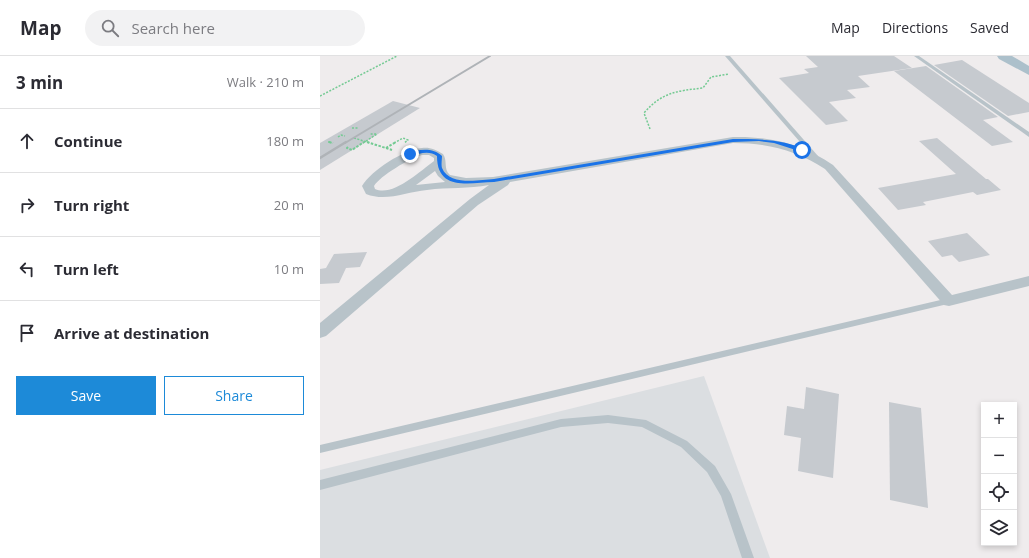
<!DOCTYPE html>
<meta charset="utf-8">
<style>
:root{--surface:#fff;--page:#f2f2f3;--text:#2b2b33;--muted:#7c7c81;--line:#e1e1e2;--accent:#1d8ad8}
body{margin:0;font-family:"Open Sans",sans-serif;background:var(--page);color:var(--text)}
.controls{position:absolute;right:12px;bottom:12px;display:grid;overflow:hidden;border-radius:0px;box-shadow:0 2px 6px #0003}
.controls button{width:36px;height:36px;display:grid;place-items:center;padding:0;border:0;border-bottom:1px solid var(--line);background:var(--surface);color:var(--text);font:20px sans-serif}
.stop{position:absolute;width:12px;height:12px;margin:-9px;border:3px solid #1a73e8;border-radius:50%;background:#fff}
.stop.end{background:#1a73e8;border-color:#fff;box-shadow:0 1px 4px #0008}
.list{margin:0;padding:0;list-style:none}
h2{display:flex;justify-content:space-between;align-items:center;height:52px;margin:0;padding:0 16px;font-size:17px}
h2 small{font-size:13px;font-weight:400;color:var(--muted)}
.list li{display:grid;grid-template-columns:26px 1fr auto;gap:12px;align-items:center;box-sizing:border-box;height:64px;padding:0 16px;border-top:1px solid var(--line)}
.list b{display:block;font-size:15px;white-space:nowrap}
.list em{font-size:13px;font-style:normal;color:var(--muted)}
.actions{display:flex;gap:8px;padding:12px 16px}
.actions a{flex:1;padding:9px 0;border:1px solid var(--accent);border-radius:0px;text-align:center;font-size:14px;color:var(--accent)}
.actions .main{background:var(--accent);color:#fff}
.icon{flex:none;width:22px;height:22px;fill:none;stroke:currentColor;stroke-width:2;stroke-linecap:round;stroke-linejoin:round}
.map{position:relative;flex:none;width:709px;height:502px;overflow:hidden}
header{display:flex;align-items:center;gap:24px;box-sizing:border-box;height:56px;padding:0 20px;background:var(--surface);border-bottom:1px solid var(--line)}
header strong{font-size:19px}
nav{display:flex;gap:22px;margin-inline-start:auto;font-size:14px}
.search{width:280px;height:36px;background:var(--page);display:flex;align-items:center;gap:10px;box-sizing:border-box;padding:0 14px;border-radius:22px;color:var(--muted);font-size:15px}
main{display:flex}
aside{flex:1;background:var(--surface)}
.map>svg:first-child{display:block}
.airport{fill:#dbdee1}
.building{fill:#c6cacf}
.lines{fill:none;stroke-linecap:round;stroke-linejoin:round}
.path-far1{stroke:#74ca93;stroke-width:1.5;stroke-dasharray:2 1.5;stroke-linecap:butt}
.path{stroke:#74ca93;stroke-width:2;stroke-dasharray:2.5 1.5;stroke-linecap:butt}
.lane{fill:#b8c3c9;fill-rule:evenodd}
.street{fill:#b8c3c9;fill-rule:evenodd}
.primary{fill:#acc0cb;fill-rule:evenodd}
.rail-far1{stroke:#afb3b7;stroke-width:2}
.rail{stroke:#afb3b7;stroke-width:2.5}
.route{fill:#1a73e8}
</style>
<header>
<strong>Map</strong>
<div class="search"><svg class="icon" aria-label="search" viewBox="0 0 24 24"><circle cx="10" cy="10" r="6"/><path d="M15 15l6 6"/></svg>Search here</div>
<nav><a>Map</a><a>Directions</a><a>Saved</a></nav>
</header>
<main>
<aside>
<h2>3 min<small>Walk · 210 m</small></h2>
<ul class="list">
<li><svg class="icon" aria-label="ahead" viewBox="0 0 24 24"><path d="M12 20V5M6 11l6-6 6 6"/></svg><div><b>Continue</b></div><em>180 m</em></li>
<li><svg class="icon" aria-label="right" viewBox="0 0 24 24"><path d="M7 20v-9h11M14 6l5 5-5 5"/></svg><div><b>Turn right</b></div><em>20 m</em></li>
<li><svg class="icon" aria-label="left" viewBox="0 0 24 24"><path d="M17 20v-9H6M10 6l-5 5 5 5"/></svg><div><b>Turn left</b></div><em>10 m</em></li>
<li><svg class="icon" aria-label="arrive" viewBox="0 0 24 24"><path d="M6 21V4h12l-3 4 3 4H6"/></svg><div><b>Arrive at destination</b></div></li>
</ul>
<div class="actions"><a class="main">Save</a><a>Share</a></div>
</aside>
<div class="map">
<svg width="709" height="502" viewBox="0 0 709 502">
<rect width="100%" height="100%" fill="#efeced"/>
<!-- airport -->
<polygon class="airport" points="384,320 450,502 0,502 0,414"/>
<!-- building -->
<g class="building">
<polygon points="486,0 574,0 592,12 538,20 550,31 527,34 536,42 509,46 528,65 506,69 459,22 489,17 484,13 498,11"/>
<polygon points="642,4 709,47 709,56 688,60 614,9"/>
<polygon points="606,10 678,61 663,64 693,86 672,90 574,15"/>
<polygon points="73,45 100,52 0,114 0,87"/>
<polygon points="617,82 666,123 668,123 681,134 657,139 653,136 603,146 606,149 578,154 558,132 636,118 599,85"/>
<polygon points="647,177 670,199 639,206 632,199 622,201 608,185"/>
<polygon points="47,196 40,211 26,212 19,227 0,228 0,213 6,212 14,198"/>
<polygon points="486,331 519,338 513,422 478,415 481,382 464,379 467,350 484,353"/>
<polygon points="569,346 601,352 608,452 570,444"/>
</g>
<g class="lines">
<!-- path-far1 -->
<g class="path-far1">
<polyline points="0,40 77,0"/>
<polyline points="32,72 38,72"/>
<path d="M 330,73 L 324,57 C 342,36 357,35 383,32 L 391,21 L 409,18"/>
<polyline points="18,81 21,79 25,80"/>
<polyline points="34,82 50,87"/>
<polyline points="10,86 8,86 13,87"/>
<polyline points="43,87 57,78 50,78"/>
<polyline points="74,87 83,82 88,84 84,87"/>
</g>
<!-- path -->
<g class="path">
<polyline points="9,86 13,87"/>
<polyline points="47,86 72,94"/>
<polyline points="28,91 27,92 32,94 44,86"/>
<polyline points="66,92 76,86"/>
</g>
<!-- lane -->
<g class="lane">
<polygon points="405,0 410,0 498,100 498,102 494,102"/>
<polygon points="594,0 599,0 709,76 709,81"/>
<polygon points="629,242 632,243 633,245 632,247 0,397 0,389"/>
<polygon points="288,359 326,364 367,385 395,410 411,438 434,502 422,502 401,440 387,416 361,391 322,371 288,367 241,371 0,434 0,424 241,363"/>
</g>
<!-- street -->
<path class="street" d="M 413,81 C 450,80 482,88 513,109 L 632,239 L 709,220 L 709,230 L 629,250 L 624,249 L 505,113 C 476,94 448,87 413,87 L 190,126 L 188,129 L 158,149 L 6,280 L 0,282 L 0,267 L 150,143 L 169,129 C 149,133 128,131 107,134 C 86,136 66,146 46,138 L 42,130 C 52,114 83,94 102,92 C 110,91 116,94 123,98 C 128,105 123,113 130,119 L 146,122 L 173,121 ZM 102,99 L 109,99 L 114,102 L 114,105 C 99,116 73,141 55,133 L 54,130 C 60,120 90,102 102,99 ZM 115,115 L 118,120 L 125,126 L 96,129 Z"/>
<!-- primary -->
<polygon class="primary" points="677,0 692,0 709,10 709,19 679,3"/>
<!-- rail-far1 -->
<polyline class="rail-far1" points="25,87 170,0"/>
<!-- rail -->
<polyline class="rail" points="0,102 26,86"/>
</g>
<!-- route -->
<path class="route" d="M 413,83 C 435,83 466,83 485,94 L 482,96 L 454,87 L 439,85 L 413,86 L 174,126 C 148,127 117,135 117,100 C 109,94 99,98 90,100 L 87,98 C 97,93 113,91 122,100 C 122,103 121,109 122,112 C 129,130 159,124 174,123 Z"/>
</svg>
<div class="controls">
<button>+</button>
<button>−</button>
<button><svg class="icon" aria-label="locate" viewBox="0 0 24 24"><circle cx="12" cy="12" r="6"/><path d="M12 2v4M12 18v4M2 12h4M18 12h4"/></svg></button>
<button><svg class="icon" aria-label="layers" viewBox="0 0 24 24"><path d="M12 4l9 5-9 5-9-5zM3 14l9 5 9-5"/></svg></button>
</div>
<div class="stop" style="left:482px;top:94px"></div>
<div class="stop end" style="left:90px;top:98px"></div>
</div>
</main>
